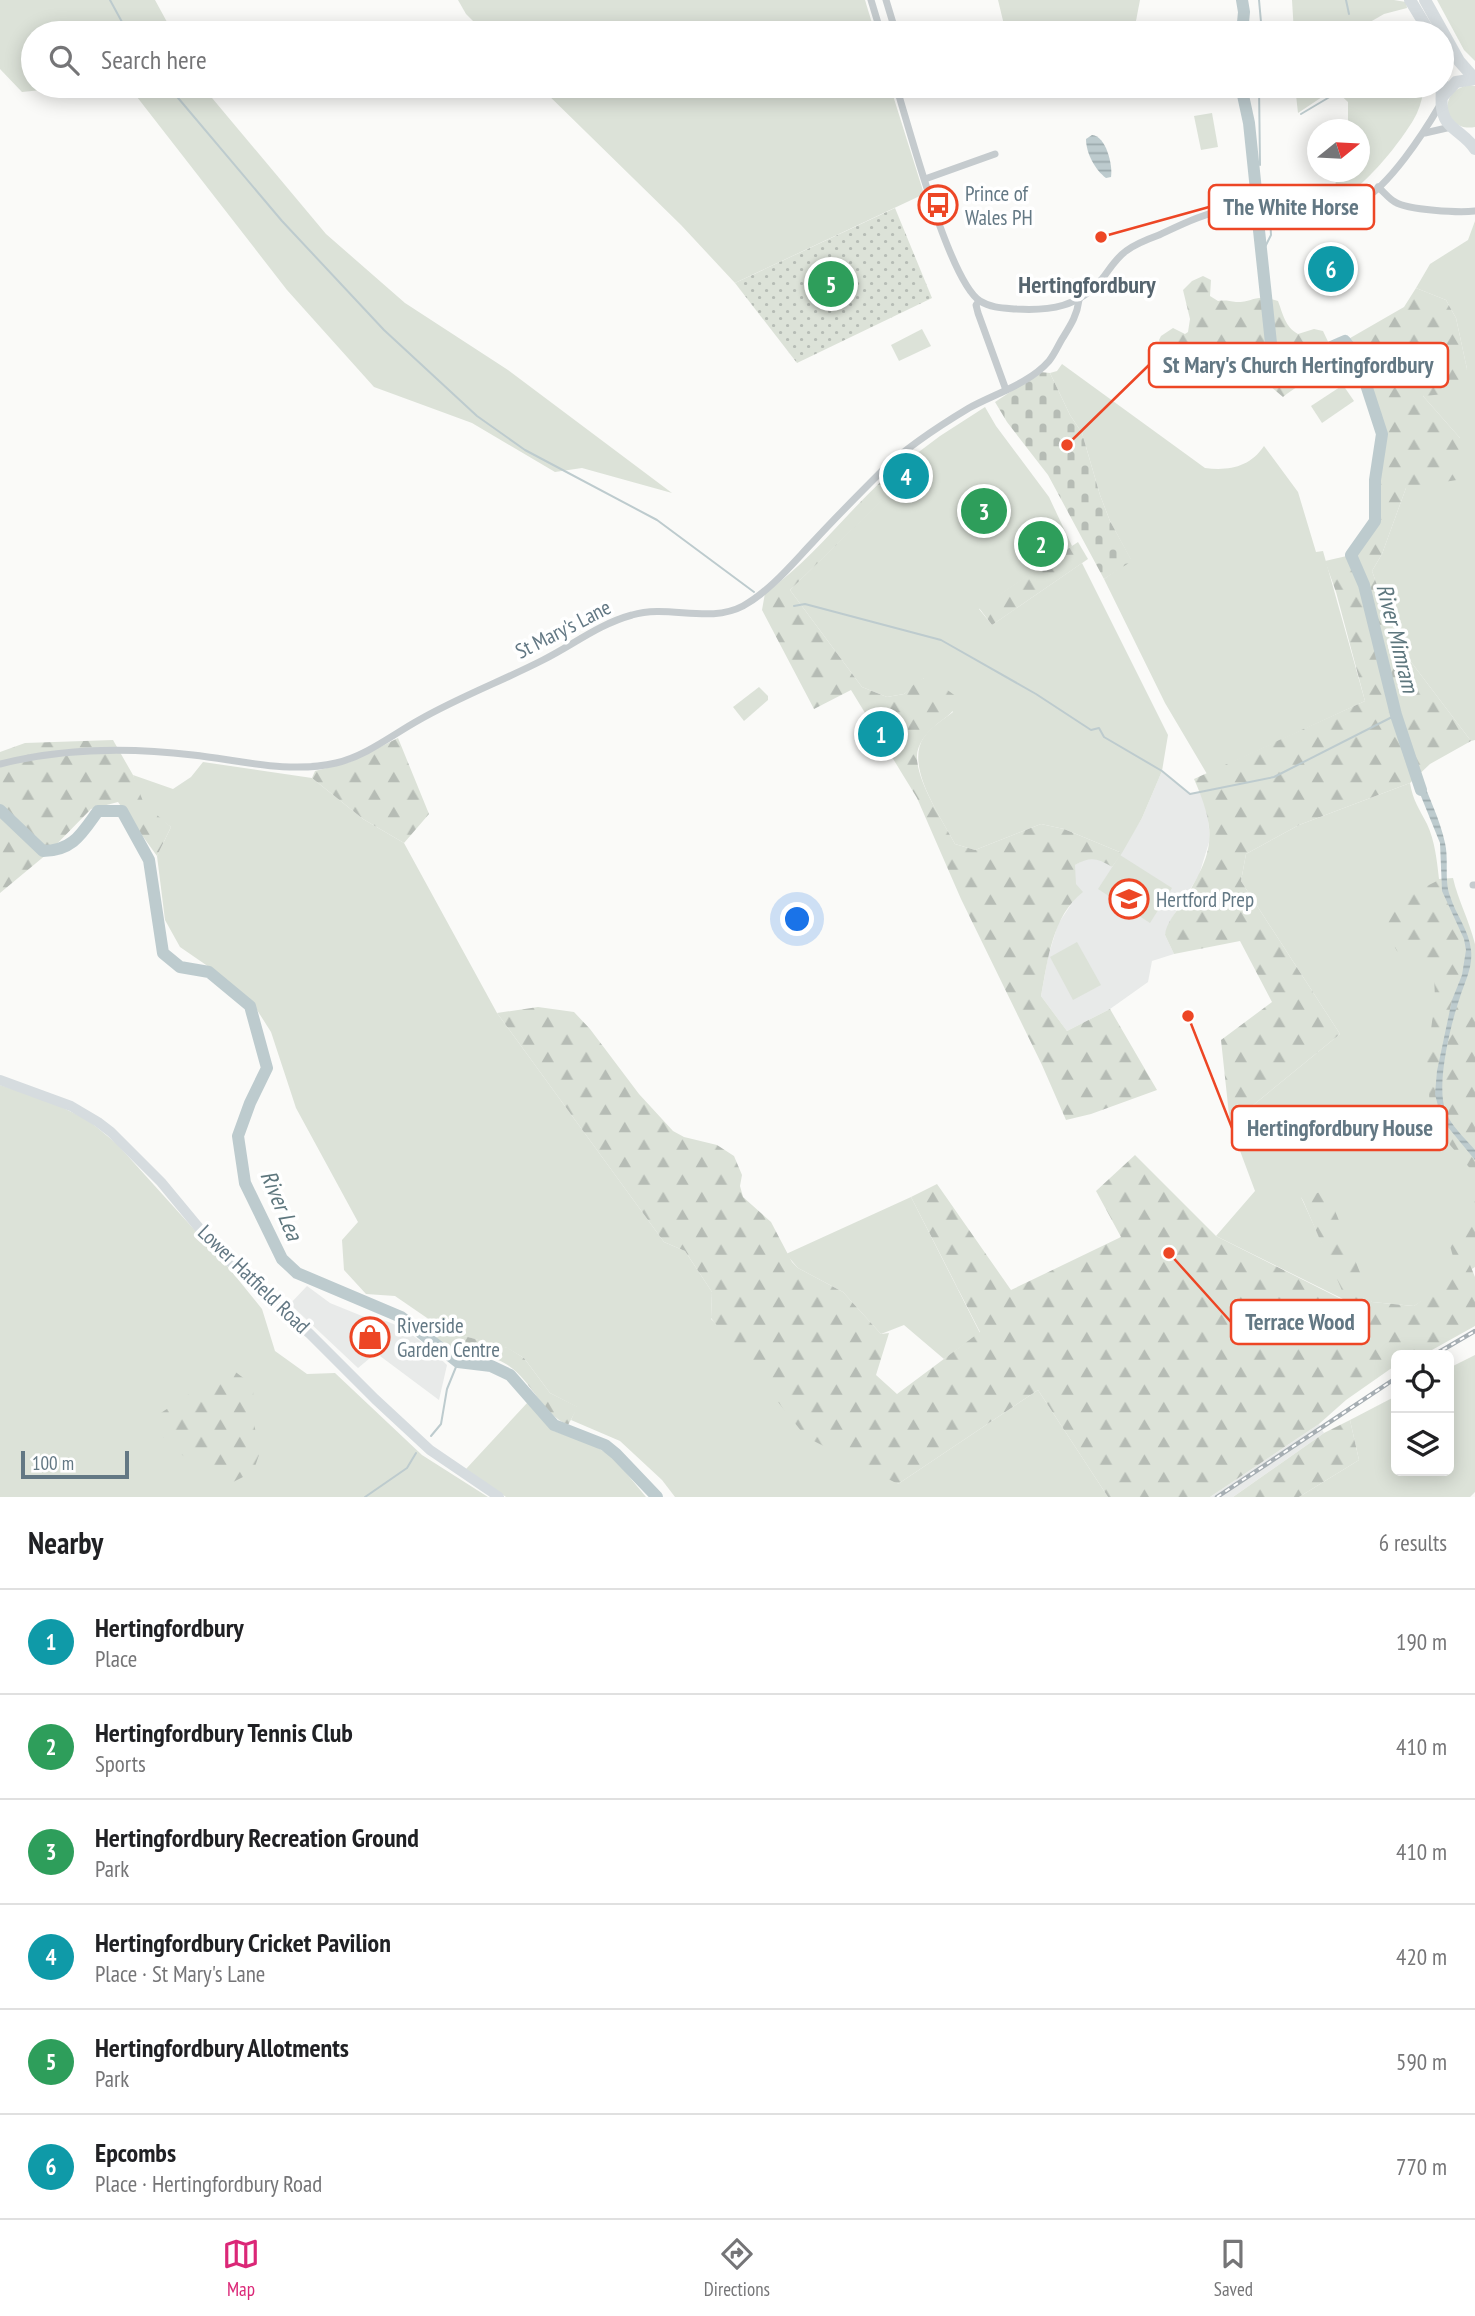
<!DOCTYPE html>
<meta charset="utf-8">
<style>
:root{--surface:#fff;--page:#f2f2f2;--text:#202124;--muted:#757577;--line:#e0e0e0;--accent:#db2777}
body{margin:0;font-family:"PT Sans Narrow",sans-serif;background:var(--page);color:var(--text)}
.controls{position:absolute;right:21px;bottom:21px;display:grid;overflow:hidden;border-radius:10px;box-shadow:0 4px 18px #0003}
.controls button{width:63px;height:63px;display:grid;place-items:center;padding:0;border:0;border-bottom:2px solid var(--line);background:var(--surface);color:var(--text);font:35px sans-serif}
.compass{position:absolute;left:1307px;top:119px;width:63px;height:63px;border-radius:50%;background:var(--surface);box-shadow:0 4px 18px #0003;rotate:72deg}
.scale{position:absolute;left:21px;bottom:18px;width:108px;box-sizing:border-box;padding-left:7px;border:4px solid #637884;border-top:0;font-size:19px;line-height:24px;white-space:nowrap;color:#637884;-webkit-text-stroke:5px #fff;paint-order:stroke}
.you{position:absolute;left:798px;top:920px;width:24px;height:24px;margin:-18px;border:5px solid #fff;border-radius:50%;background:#1a73e8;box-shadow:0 0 0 10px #1a73e833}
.badge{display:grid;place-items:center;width:46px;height:46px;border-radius:50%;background:var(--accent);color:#fff;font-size:23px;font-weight:700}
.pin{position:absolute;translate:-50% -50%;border:4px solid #fff;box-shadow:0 2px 7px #0006}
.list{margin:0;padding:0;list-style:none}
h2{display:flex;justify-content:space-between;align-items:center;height:91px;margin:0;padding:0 28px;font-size:30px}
h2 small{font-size:23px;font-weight:400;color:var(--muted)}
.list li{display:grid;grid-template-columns:46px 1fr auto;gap:21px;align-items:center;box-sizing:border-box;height:105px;padding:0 28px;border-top:2px solid var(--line)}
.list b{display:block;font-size:26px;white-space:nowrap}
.list p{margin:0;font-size:23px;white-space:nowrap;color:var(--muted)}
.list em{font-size:23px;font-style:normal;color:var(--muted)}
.icon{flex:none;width:38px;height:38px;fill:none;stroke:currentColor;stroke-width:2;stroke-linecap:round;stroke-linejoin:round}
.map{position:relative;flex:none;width:1475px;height:1497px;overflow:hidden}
.search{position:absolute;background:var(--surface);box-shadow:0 4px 18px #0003;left:21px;right:21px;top:21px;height:77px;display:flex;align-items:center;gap:18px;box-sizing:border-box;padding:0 24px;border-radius:38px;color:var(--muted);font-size:26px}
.sheet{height:721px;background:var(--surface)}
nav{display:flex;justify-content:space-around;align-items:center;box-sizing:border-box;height:98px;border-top:2px solid var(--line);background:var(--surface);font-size:19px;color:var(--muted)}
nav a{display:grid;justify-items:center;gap:4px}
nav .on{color:var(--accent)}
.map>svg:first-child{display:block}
.built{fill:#e8eae9}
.green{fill:#dce2d8}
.forest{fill:url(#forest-firs)}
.cemetery{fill:url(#cemetery-stones)}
.garden{fill:url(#garden-dots)}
.water{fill:url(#water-rules)}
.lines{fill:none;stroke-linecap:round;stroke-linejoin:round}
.stream{stroke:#bdcbce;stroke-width:2}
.river{stroke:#bdcbce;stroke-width:12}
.street{stroke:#c5cbce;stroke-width:7}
.secondary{stroke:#d6dcdf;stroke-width:10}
.highway{stroke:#d6dcdf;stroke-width:12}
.rail-casing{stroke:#a6aeb3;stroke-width:4.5}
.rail{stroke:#fff;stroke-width:2;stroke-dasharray:5;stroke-linecap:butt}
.labels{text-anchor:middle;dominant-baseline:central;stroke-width:7;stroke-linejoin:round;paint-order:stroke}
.poi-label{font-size:21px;fill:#637884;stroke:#fff;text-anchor:start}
.street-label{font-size:21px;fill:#637884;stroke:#fff}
.water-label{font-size:23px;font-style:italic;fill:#5e777e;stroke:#fff}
.quarter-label{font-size:24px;font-weight:bold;fill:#56656f;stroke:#fff}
.leader{fill:none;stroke:#ed4625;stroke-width:2.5}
.callout-dot{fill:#ed4625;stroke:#fff;stroke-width:2.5}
.callout{fill:#fff;stroke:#ed4625;stroke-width:2.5}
.callout-label{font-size:23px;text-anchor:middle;font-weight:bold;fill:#637884}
</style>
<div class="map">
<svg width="1475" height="1497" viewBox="0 0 1475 1497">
<defs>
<pattern id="forest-firs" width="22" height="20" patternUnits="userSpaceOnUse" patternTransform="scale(1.75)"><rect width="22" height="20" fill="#dce2d8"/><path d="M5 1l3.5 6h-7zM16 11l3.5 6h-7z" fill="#b6bcb5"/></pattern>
<pattern id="cemetery-stones" width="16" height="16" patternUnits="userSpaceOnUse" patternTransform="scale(1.75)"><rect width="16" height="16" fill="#dce2d8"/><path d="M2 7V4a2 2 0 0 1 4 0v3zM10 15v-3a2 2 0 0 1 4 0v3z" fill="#b6bcb5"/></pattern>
<pattern id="garden-dots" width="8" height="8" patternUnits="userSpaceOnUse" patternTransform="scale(1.75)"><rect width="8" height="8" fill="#dce2d8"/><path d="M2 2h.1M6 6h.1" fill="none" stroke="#b6bcb5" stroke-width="1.8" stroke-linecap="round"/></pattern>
<pattern id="water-rules" width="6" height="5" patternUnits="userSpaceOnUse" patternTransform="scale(1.75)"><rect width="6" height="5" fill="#bdcbce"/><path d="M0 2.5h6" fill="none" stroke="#9daaad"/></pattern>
</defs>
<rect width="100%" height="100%" fill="#fafaf8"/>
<!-- built -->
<g class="built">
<polygon points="1162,771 1190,794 1200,792 1207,808 1210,839 1199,875 1170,921 1165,935 1174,954 1152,961 1148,982 1110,1009 1067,1031 1041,996 1048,957 1058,924 1076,897 1073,869 1075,865 1085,859 1100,859 1112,867 1142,818"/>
<polygon points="307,1286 330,1303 362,1316 386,1321 403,1328 428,1347 447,1365 439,1400 376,1353 358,1368 290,1304"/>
<polygon points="1319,1424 1324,1433 1233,1497 1210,1497"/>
</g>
<!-- green -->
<g class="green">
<polygon points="0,0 155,0 173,33 33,33 33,86 81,86 22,92 0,69"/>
<polygon points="458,0 865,0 875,33 485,33 466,14"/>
<polygon points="998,0 1140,0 1135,26 1130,33 1006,33"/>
<polygon points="1292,0 1394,0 1406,2 1407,8 1384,14 1351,33 1294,33"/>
<polygon points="1437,0 1475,0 1475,61 1464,50"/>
<path d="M 1470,85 L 1475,86 L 1475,127 C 1444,133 1435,90 1470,85 Z"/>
<polygon points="105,86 202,86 326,234 405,303 508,370 672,493 582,468 555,472 472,423 374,387 287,290 130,88"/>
<polygon points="539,86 890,86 924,194 735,283 681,225"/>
<path d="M 1295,86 L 1424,86 C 1423,95 1421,104 1417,113 C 1407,135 1359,196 1335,200 L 1336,172 L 1360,172 L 1360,130 L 1348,129 L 1348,102 L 1334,89 L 1298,113 Z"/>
<polygon points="1212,113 1218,147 1201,150 1194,116"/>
<polygon points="1475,221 1475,740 1471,741 1399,646 1372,571 1382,554 1406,488 1460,438 1423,396 1467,369 1456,318 1446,300 1416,288 1430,264 1468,240"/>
<polygon points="922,329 931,346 899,361 891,345"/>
<path d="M 1062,364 L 1205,468 C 1229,471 1250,467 1264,446 L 1298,492 L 1316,552 L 1323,551 L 1365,701 L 1207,774 L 1165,703 L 1104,579 L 1131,560 L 1110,521 L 1100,495 L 1082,433 L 1070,415 L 1050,373 L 1057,371 Z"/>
<polygon points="1343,385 1354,401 1322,423 1311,406"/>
<path d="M 985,407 L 996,426 L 1049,497 L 1072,546 L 979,609 L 992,625 L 1082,563 L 1168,735 L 1162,771 L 1142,818 L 1122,853 L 1064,829 L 1041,824 L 975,850 L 955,844 C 941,817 904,766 924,737 C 931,727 944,719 953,712 L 924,678 L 904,694 L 887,697 L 862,687 L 790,590 L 895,487 L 888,475 L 940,436 Z"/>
<polygon points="759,687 768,696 768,700 744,721 733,707"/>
<polygon points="203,762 312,778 363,819 404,843 497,1013 664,1242 685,1251 712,1292 711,1319 898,1484 1038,1390 1108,1497 675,1497 662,1480 620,1441 571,1420 577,1407 550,1393 524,1358 507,1348 446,1331 395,1296 366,1294 344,1270 342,1240 358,1222 296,1108 271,1032 252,1002 209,967 180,947 165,920 157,856 171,827 141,805 133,775 173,789 191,777"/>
<path d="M 1410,783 C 1413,801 1419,808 1427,824 C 1435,841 1437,861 1439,879 L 1453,878 C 1458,900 1469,920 1475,944 L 1475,1267 L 1414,1306 L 1372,1302 L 1301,1197 L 1349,1302 L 1216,1236 L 1255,1191 L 1230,1124 L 1340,1034 L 1241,881 L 1246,854 L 1299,825 Z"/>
<polygon points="1120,855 1172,888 1150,923 1098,889"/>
<polygon points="1077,942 1101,985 1073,1000 1050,957"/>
<polygon points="0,1085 49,1101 88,1120 117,1144 228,1267 262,1309 275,1351 307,1374 335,1373 422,1455 488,1497 0,1497"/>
<polygon points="911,1197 980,1333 944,1359 904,1325 881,1334 843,1292 798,1268 786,1254"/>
<polygon points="1475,1355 1475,1492 1470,1497 1299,1497 1359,1460 1350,1420 1396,1396 1396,1471 1449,1471 1449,1368"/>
<polygon points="528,1402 554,1431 593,1445 613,1457 646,1497 506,1497 466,1469"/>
</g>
<!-- forest -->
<g class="forest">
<path d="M 1203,276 L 1211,280 L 1210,296 L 1218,301 C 1225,300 1229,301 1236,302 C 1255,302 1255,293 1278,301 C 1283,314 1285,327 1298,334 L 1314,329 L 1323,331 L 1332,350 C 1325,374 1301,382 1283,397 L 1270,386 L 1272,370 L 1264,353 C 1240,362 1215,374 1190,364 L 1179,369 C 1167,363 1164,352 1159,340 L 1161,336 L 1173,328 L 1185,334 L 1188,332 L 1190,319 L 1183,290 L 1192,281 Z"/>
<path d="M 1416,288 L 1446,300 L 1456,318 L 1467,369 L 1456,393 L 1423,396 L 1460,438 L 1463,479 L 1406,488 L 1382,554 L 1372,571 L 1399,646 L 1471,741 L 1430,764 L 1410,783 L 1299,825 L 1246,854 L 1241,881 L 1340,1034 L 1230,1124 L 1221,1040 L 1272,1002 L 1240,941 L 1174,954 L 1165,935 C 1166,923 1176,912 1183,902 C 1214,852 1218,834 1194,779 L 1365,701 L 1336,592 L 1325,561 L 1351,555 L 1375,521 L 1375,484 L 1382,434 L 1357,357 L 1345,341 L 1404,307 Z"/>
<path d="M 888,475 L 896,487 L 790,590 L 862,687 L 887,697 L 904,694 L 915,683 L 924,678 L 931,678 L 957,697 C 957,713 946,716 935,726 C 926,733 916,746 917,758 C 918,784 943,821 955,844 L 975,850 L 1041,824 L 1064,829 L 1122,853 L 1112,867 C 1098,858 1090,856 1075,865 L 1076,884 L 1083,892 C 1052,916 1048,960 1041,996 L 1067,1031 L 1110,1009 L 1157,1090 L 1091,1114 L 1066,1120 L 1042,1065 L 961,899 L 917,798 L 851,690 L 814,709 L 762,610 L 765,593 C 812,560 846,513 888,475 Z"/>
<polygon points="1078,542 1088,559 992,625 979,608"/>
<polygon points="398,738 429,814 404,843 363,819 312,778 315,771 350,762"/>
<polygon points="113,740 133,775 144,804 171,827 157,856 118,802 91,809 47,854 0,893 0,752 25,743"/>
<path d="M 1441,879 L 1442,891 L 1464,939 L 1466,960 L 1452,1000 L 1437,1071 L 1447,1126 L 1475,1160 L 1475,1181 L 1474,1173 L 1450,1145 L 1430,1109 L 1427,1060 L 1435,999 L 1434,975 L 1426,961 L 1397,951 C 1370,904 1405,898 1441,879 Z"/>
<path d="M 1460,996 L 1475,996 L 1475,1150 C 1466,1139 1454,1128 1447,1115 C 1434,1088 1451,1024 1460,996 Z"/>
<polygon points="538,1007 574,1012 590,1029 639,1094 673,1131 684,1137 717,1145 734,1156 742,1175 740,1186 743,1197 771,1222 792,1262 798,1268 843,1292 881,1334 889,1333 876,1375 897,1394 980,1332 911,1197 937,1184 1011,1290 1121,1237 1096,1191 1135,1155 1216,1236 1347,1302 1301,1196 1327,1191 1372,1302 1414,1306 1458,1274 1450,1246 1450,1238 1454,1230 1467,1221 1475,1201 1475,1246 1468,1260 1475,1277 1475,1326 1423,1355 1396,1355 1396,1365 1346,1400 1319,1424 1210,1497 1108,1497 1038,1390 898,1484 806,1437 711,1318 712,1292 685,1251 664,1242 497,1013"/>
<path d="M 446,1331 L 508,1348 L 524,1358 L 550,1393 L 578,1407 L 568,1425 C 540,1412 532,1380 506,1364 C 479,1347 465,1367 436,1338 Z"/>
<polygon points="229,1367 254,1386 252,1408 259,1455 253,1472 225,1486 174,1449 149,1421"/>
<polygon points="1350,1420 1359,1460 1299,1497 1233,1497 1324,1433"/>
</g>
<!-- cemetery -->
<polygon class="cemetery" points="1040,372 1050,373 1070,415 1082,433 1100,495 1110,521 1132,561 1104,579 1048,475 1007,422 995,402"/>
<!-- garden -->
<polygon class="garden" points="895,208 932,298 797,363 735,283"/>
<!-- water -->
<g class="water">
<path d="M 1092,135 C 1106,136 1113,165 1111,177 L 1106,178 C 1095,170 1086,153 1086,139 Z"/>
<path d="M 1420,773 C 1428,796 1440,819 1445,843 C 1449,860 1444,880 1450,896 C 1456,915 1469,930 1471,950 C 1473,967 1465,981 1460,997 C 1451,1023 1435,1086 1446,1112 C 1451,1126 1465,1138 1475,1150 L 1475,1160 L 1447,1126 L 1440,1114 L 1435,1094 L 1437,1071 L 1452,1000 L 1462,975 L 1466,950 L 1464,939 L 1442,891 L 1440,843 L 1414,779 Z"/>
</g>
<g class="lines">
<!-- stream -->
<g class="stream">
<polyline points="110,0 128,33"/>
<polyline points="1259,0 1262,33"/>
<polyline points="1346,0 1349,14"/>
<polyline points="168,86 282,221 384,330 477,416 525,450 657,520 754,592"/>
<polyline points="1259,86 1260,165"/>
<polyline points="1301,114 1338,92 1338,86"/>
<polyline points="1261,255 1271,235 1270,216"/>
<polyline points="794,606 805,604 941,640 1036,694 1091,730 1099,728 1104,737 1162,771 1190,794 1274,777 1396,715"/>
<polyline points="431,1436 441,1424 447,1389 458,1362"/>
<polyline points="365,1497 407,1468 416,1453"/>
</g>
<!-- river -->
<g class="river">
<polyline points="1242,33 1244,12 1242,0"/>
<polyline points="1241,86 1249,123 1257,200"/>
<polyline points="1258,221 1273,362 1285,367 1345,341 1357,357 1382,434 1375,480 1375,521 1351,555 1364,585 1396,715 1421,790"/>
<path d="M 0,810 L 43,851 C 73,851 82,833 98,811 L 122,811 L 149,860 L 163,953 L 180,967 L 209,972 L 250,1006 L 267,1068 L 250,1103 L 238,1136 L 245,1183 L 282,1259 L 297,1273 L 401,1317 L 458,1362 L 491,1366 L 510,1375 L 554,1425 L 605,1445 L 616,1454 L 657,1497"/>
</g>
<!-- street -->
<g class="street">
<polyline points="871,0 881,33"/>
<polyline points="886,0 896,33"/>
<path d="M 896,86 C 909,127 949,281 980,301 C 991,308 1004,308 1016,309 C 1050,311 1079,307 1102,279 C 1109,270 1116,258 1126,251 C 1135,244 1148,239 1159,235 C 1182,224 1208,211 1234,209 C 1267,205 1333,217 1360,202 C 1390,185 1423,134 1440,105"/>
<polyline points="1425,133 1451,127"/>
<polyline points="925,179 995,154"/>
<path d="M 1378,187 C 1384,192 1389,199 1395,202 C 1408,210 1459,213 1475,211"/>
<polyline points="979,301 976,305 978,313 1006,390"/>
<path d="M 0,764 C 63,748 128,747 193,755 C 239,760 289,774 336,763 C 366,756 392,735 419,720 C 459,697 502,681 543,660 C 573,645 599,624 632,615 C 668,604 709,624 743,606 C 770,591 792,564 813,542 C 835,518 859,494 883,470 C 908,446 939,426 969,408 C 994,394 1029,384 1049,361 C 1054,355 1058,346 1062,339 C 1070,326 1077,316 1079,300"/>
<polyline points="1473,885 1475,885"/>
</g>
<!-- secondary -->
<polyline class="secondary" points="0,1080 71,1106 98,1122 111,1132 161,1182 219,1252 310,1334 375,1399 430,1450 499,1497"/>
<!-- highway -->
<g class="highway">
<polyline points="1410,0 1430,33"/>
<polyline points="1425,0 1459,61 1475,79"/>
<path d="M 1442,70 C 1444,87 1436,112 1450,125 C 1459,134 1468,138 1475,149"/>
<polyline points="1443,96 1456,82 1475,79"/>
</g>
<!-- rail casing -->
<g class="rail-casing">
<g id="rail">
<polyline points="1434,1355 1475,1331"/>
<polyline points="1217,1497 1396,1378"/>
</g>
</g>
<!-- rail -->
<use href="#rail" class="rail"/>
</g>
<!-- icons -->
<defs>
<g id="bus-ring" transform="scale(2.0125)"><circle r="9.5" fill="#fff" stroke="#ed4625" stroke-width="1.5"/><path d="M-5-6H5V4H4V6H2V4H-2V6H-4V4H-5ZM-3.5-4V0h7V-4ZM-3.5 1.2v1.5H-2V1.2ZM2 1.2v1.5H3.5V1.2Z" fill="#ed4625"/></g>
<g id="school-ring" transform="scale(2.0125)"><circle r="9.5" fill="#fff" stroke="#ed4625" stroke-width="1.5"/><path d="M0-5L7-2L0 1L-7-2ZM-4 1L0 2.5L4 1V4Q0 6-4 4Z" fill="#ed4625"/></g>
<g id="shop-ring" transform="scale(2.0125)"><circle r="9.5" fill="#fff" stroke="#ed4625" stroke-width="1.5"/><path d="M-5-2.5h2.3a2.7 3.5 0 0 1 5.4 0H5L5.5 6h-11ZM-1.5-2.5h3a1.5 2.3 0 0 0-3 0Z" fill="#ed4625"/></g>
</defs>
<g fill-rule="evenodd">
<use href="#bus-ring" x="938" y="205"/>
<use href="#school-ring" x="1129" y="899"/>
<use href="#shop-ring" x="370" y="1337"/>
</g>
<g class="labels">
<!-- poi labels -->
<g class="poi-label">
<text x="965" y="193">Prince of<tspan x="965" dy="24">Wales PH</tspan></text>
<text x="1156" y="899">Hertford Prep</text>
<text x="397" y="1325">Riverside<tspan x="397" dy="24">Garden Centre</tspan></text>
</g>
<!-- street labels -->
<g class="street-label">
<text transform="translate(563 629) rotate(-27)">St Mary's Lane</text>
<text transform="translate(254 1279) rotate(44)">Lower Hatfield Road</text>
</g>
<!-- water labels -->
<g class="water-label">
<text transform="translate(1398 638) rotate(76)">River Mimram</text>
<text transform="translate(282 1205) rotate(67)">River Lea</text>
</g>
<!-- quarter labels -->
<g class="quarter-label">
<text x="1087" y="284">Hertingfordbury</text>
</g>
</g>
<!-- callouts -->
<path class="leader" d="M1101 237L1209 207M1067 445L1149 365M1188 1016L1232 1128M1169 1253L1231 1322"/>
<g class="callout-dot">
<circle cx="1101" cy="237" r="7"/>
<circle cx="1067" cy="445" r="7"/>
<circle cx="1188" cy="1016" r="7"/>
<circle cx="1169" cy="1253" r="7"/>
</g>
<g class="callout">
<rect x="1209" y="185" width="165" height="44" rx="7"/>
<rect x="1149" y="343" width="299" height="44" rx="7"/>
<rect x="1232" y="1106" width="215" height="44" rx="7"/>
<rect x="1231" y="1300" width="138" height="44" rx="7"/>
</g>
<g class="callout-label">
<text x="1291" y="215">The White Horse</text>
<text x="1298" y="373">St Mary's Church Hertingfordbury</text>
<text x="1340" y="1136">Hertingfordbury House</text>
<text x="1300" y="1330">Terrace Wood</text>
</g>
</svg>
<div class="controls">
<button><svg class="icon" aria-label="locate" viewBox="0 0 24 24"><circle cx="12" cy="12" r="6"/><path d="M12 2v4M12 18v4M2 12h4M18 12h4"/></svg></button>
<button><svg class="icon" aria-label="layers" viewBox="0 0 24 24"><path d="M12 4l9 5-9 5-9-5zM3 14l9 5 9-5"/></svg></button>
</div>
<svg class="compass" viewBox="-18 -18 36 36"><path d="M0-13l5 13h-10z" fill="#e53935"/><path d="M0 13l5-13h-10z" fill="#757577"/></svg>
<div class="scale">100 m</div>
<div class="you"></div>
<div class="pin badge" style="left:881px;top:734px;background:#0f9aa8">1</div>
<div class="pin badge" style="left:1041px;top:544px;background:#2e9e5b">2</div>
<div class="pin badge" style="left:984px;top:511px;background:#2e9e5b">3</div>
<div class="pin badge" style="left:906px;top:476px;background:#0f9aa8">4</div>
<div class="pin badge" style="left:831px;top:284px;background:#2e9e5b">5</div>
<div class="pin badge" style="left:1331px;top:269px;background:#0f9aa8">6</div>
<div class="search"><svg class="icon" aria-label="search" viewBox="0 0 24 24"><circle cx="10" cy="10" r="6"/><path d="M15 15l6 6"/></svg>Search here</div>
</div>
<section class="sheet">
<h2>Nearby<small>6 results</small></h2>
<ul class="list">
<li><span class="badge" style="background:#0f9aa8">1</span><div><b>Hertingfordbury</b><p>Place</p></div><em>190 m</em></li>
<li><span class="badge" style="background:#2e9e5b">2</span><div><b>Hertingfordbury Tennis Club</b><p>Sports</p></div><em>410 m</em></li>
<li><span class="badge" style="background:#2e9e5b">3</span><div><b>Hertingfordbury Recreation Ground</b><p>Park</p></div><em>410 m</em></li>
<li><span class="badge" style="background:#0f9aa8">4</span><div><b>Hertingfordbury Cricket Pavilion</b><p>Place · St Mary's Lane</p></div><em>420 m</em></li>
<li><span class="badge" style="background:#2e9e5b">5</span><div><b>Hertingfordbury Allotments</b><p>Park</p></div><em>590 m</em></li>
<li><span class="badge" style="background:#0f9aa8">6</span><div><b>Epcombs</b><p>Place · Hertingfordbury Road</p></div><em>770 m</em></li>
</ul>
</section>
<nav>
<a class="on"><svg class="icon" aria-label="map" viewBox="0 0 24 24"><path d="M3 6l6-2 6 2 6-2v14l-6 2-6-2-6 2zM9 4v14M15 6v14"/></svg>Map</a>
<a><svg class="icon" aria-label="directions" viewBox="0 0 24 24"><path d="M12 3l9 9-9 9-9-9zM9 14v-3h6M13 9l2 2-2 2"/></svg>Directions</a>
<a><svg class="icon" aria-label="saved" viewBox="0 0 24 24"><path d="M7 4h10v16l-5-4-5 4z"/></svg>Saved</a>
</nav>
